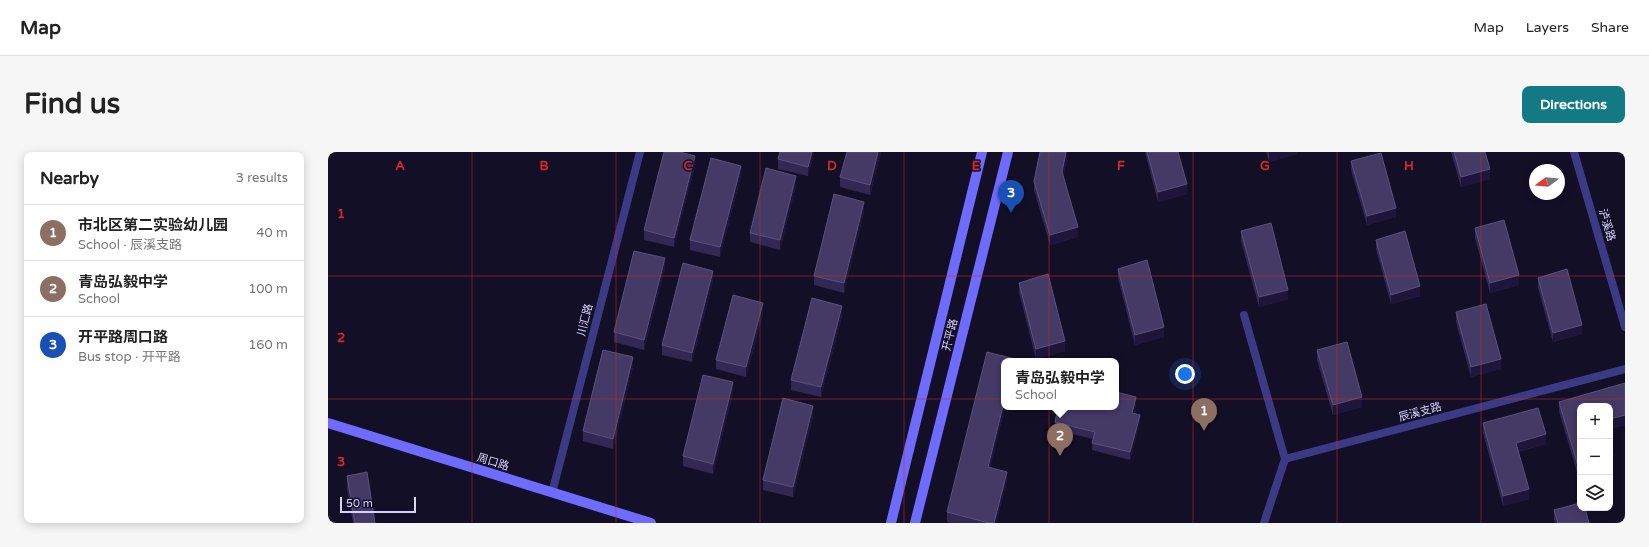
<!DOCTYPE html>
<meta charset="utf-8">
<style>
:root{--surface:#fff;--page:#f6f6f6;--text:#222;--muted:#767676;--line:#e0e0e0;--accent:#137a85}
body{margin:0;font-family:"Varela Round","Noto Sans SC",sans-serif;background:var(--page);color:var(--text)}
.controls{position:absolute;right:12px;bottom:12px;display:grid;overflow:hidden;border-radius:8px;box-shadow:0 2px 10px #0003}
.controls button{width:36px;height:36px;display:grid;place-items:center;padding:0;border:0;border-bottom:1px solid var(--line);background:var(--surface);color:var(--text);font:20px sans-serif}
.compass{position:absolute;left:1201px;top:12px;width:36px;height:36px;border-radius:50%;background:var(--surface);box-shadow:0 2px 10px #0003;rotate:254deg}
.scale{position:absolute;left:12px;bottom:10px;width:76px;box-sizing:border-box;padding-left:4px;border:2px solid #d9d4ff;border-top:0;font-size:11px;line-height:14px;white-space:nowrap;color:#d9d4ff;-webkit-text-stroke:3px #130f26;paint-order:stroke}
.you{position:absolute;left:857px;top:222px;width:14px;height:14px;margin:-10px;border:3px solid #fff;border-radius:50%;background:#1a73e8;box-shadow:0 0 0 6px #1a73e833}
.badge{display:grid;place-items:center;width:26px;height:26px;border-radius:50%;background:var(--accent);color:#fff;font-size:13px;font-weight:700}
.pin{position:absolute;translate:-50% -33px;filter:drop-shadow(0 1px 2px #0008)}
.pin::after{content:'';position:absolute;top:21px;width:14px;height:12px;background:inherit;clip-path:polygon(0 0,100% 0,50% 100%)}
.popup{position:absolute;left:673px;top:206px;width:118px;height:52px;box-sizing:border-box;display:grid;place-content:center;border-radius:8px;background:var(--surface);filter:drop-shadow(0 1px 3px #0005);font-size:13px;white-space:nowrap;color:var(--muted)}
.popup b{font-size:15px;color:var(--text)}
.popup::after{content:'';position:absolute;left:50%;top:100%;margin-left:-8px;border:8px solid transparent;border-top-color:var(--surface)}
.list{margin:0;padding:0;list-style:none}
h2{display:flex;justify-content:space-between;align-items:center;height:52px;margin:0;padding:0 16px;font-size:17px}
h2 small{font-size:13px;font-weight:400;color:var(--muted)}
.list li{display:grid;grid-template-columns:26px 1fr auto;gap:12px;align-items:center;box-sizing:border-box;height:56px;padding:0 16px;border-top:1px solid var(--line)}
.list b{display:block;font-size:15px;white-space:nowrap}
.list p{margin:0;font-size:13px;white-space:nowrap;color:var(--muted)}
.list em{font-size:13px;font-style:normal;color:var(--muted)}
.icon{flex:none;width:22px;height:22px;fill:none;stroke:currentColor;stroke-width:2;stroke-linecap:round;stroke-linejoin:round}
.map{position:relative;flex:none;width:1297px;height:371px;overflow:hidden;border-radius:8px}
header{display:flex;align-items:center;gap:24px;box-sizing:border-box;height:56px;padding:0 20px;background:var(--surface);border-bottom:1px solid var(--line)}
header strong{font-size:19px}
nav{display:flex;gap:22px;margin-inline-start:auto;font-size:14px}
.intro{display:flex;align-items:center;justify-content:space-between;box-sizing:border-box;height:96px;padding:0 24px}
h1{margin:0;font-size:28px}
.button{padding:10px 18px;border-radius:8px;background:var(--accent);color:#fff;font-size:14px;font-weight:700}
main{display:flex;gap:24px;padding:0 24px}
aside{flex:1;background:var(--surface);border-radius:8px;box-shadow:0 2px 10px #0003}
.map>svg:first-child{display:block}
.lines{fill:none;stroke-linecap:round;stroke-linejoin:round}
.street{stroke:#3d3a85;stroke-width:8}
.secondary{stroke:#6f6bff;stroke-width:10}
.wall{fill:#312854}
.shaded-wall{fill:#1d163a}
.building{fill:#433a66;stroke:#5a527e}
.grid{fill:none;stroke:#d62828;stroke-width:1;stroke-opacity:0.55}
.labels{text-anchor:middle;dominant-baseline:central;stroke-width:3;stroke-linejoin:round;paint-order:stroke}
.street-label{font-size:11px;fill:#d9d4ff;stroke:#130f26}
.grid-label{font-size:13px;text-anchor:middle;font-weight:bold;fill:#d62828;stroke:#130f26;stroke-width:3;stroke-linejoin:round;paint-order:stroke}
</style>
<header>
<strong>Map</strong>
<nav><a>Map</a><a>Layers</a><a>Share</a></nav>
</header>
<div class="intro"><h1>Find us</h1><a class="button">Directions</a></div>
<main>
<aside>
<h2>Nearby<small>3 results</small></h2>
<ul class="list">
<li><span class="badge" style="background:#8d6e63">1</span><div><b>市北区第二实验幼儿园</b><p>School · 辰溪支路</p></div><em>40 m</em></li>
<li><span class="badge" style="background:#8d6e63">2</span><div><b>青岛弘毅中学</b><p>School</p></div><em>100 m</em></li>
<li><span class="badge" style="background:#1a4fb4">3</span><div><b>开平路周口路</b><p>Bus stop · 开平路</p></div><em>160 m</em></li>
</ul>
</aside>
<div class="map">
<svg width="1297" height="371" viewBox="0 0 1297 371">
<rect width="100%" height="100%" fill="#130f26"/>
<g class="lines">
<!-- street -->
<g class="street">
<polyline points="1246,0 1297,175"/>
<polyline points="916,163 957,307"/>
<polyline points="957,307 1297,217"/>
<polyline points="224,341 312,0"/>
<polyline points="936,371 957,307"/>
</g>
<!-- secondary -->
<g class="secondary">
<polyline points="0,271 323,371"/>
<polyline points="563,371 654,0"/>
<polyline points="587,371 680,0"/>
</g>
</g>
<!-- wall -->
<g class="wall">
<polygon points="452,0 486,0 480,24 450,17 450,7"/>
<polygon points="553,0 542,43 512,35 512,25"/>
<polygon points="739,0 739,7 735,24 750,85 722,93 706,38 706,29"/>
<polygon points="817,0 850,0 859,42 830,50"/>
<polygon points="938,0 969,0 969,2 941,10"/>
<polygon points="1123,0 1157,0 1162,27 1133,35"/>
<polygon points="1023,9 1068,65 1039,73 1023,18"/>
<polygon points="367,14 346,95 316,88 316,78"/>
<polygon points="413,24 392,105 362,98 362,88"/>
<polygon points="468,34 452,98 422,90 422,81"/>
<polygon points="536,60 516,141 486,133 486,124"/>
<polygon points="1147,76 1191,133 1162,141 1147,86"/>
<polygon points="913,79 960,147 931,155 913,89"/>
<polygon points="1048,88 1092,144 1063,152 1048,97"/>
<polygon points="337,116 316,198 286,190 286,180"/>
<polygon points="790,117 836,185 807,193 790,126"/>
<polygon points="1210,126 1254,182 1225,190 1210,136"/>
<polygon points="385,129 364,210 334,203 334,193"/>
<polygon points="691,131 737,199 708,207 691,140"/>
<polygon points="1128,160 1173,217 1143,225 1128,170"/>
<polygon points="435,161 418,225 388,217 388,208"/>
<polygon points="514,164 493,245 463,238 463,228"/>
<polygon points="989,198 1034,255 1005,263 989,208"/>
<polygon points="687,209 677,255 662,315 679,329 668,371 624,371 619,370 619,360"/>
<polygon points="305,215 285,297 255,289 255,279"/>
<polygon points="1297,231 1297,273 1282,277 1282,254 1252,254 1252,323 1250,324 1231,259 1231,250"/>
<polygon points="405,240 385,322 355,314 355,304"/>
<polygon points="808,252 806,261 812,270 802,308 764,298 764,291 765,287 727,278 727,270"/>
<polygon points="485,264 465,345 435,338 435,328"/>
<polygon points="1155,271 1218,292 1190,300 1201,347 1175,354 1155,281"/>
<polygon points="19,324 47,371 25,371 19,337"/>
<polygon points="1226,358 1261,371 1227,371 1226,368"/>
</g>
<!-- shaded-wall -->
<g class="shaded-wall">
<polygon points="484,0 486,0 480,24 480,15"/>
<polygon points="550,0 553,0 542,43 542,33"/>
<polygon points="738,0 739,0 739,7 734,30 734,20"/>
<polygon points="941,0 969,0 969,2 941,10"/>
<polygon points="367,4 367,14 346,95 346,86"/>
<polygon points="413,14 413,24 392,105 392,95"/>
<polygon points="1162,17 1162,27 1133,35 1133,25"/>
<polygon points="468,24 468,34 452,98 452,88"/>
<polygon points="859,32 859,42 830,50 830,40"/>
<polygon points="536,50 536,60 516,141 516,131"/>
<polygon points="1068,56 1068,65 1039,73 1039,64"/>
<polygon points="750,75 750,85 722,93 722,83"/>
<polygon points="337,106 337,116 316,198 316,188"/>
<polygon points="385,119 385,129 364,210 364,201"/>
<polygon points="1191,123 1191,133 1162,141 1162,131"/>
<polygon points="1092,134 1092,144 1063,152 1063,143"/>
<polygon points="960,138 960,147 931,155 931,145"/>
<polygon points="435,151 435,161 418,225 418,215"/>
<polygon points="514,154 514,164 493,245 493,235"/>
<polygon points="1254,173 1254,182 1225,190 1225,181"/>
<polygon points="836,175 836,185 807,193 807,183"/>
<polygon points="737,189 737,199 708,207 708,197"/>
<polygon points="305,205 305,215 285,297 285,287"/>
<polygon points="1173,207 1173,217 1143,225 1143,215"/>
<polygon points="405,230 405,240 385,322 385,312"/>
<polygon points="808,245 808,252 804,269 804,261"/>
<polygon points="1034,245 1034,255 1005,263 1005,253"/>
<polygon points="676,250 676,255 677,255 660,324 660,315"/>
<polygon points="485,254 485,264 465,345 465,335"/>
<polygon points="812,263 812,270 802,308 802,300"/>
<polygon points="1297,263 1297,273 1282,277 1282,267"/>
<polygon points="1218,282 1218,292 1188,300 1188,291"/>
<polygon points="1285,304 1285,314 1282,315 1282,305"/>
<polygon points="1250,314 1252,314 1252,323 1250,324"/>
<polygon points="679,320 679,329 668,371 666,371"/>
<polygon points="1201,337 1201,347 1175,354 1175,344"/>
</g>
<!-- building -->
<g class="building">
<polygon points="336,0 352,0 367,4 346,86 316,78"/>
<polygon points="452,0 484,0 480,15 450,7"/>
<polygon points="519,0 550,0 542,33 512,25"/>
<polygon points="712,0 738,0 734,20 750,75 722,83 706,29"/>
<polygon points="819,0 850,0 859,32 830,40"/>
<polygon points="1126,0 1157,0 1162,17 1133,25"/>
<polygon points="1053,1 1068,56 1039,64 1023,9"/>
<polygon points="383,6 413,14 392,95 362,88"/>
<polygon points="438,16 468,24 452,88 422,81"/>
<polygon points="506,42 536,50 516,131 486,124"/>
<polygon points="1176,68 1191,123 1162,131 1147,76"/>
<polygon points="943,71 960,138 931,145 913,79"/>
<polygon points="1077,79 1092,134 1063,143 1048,88"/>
<polygon points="306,99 337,106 316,188 286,180"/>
<polygon points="819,108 836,175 807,183 790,117"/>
<polygon points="355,111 385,119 364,201 334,193"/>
<polygon points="1239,117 1254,173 1225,181 1210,126"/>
<polygon points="720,122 737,189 708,197 691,131"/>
<polygon points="405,143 435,151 418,215 388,208"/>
<polygon points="484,146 514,154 493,235 463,228"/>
<polygon points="1158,152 1173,207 1143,215 1128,160"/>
<polygon points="1019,190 1034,245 1005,253 989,198"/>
<polygon points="275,198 305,205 285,287 255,279"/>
<polygon points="659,200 687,207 686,209 676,209 676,250 660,315 679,320 666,371 661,371 619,360"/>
<polygon points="375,223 405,230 385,312 355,304"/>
<polygon points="1297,231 1297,263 1282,267 1282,254 1252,254 1252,314 1250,314 1231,250"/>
<polygon points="788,240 808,245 804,261 812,263 802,300 764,291 767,280 727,270 730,255 788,255"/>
<polygon points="455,246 485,254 465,335 435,328"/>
<polygon points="1210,256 1218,282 1188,291 1201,337 1175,344 1155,271"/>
<polygon points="1282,295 1285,304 1282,305"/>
<polygon points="39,320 47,371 27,371 19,324"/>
<polygon points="1252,351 1252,356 1257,356 1261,371 1230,371 1226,358"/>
</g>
<!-- grid -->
<path class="grid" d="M 144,0 L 144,371M 288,0 L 288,371M 432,0 L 432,371M 576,0 L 576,371M 721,0 L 721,371M 865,0 L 865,371M 1009,0 L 1009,371M 1153,0 L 1153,371M 0,124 L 1297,124M 0,247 L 1297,247"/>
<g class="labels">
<!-- street labels -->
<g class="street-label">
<text transform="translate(1279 73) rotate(74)">泸溪路</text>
<text transform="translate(257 168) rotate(-76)">川汇路</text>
<text transform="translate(622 183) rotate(-76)">开平路</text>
<text transform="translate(1092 260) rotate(-15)">辰溪支路</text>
<text transform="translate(165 310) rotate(17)">周口路</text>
</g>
</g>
<g class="grid-label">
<text x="72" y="18">A</text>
<text x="216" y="18">B</text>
<text x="360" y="18">C</text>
<text x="504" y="18">D</text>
<text x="648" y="18">E</text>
<text x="793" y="18">F</text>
<text x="937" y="18">G</text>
<text x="1081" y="18">H</text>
<text x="13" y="66">1</text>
<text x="13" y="190">2</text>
<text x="13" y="314">3</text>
</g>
</svg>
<div class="controls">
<button>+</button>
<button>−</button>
<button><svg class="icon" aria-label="layers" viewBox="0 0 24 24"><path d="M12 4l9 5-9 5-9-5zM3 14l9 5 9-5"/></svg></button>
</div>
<svg class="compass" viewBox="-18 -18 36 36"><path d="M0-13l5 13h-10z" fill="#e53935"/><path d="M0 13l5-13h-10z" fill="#767676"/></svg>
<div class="scale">50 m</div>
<div class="you"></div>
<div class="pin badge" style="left:876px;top:279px;background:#8d6e63">1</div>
<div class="pin badge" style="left:732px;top:304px;background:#8d6e63">2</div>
<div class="popup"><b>青岛弘毅中学</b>School</div>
<div class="pin badge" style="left:683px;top:61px;background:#1a4fb4">3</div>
</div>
</main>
